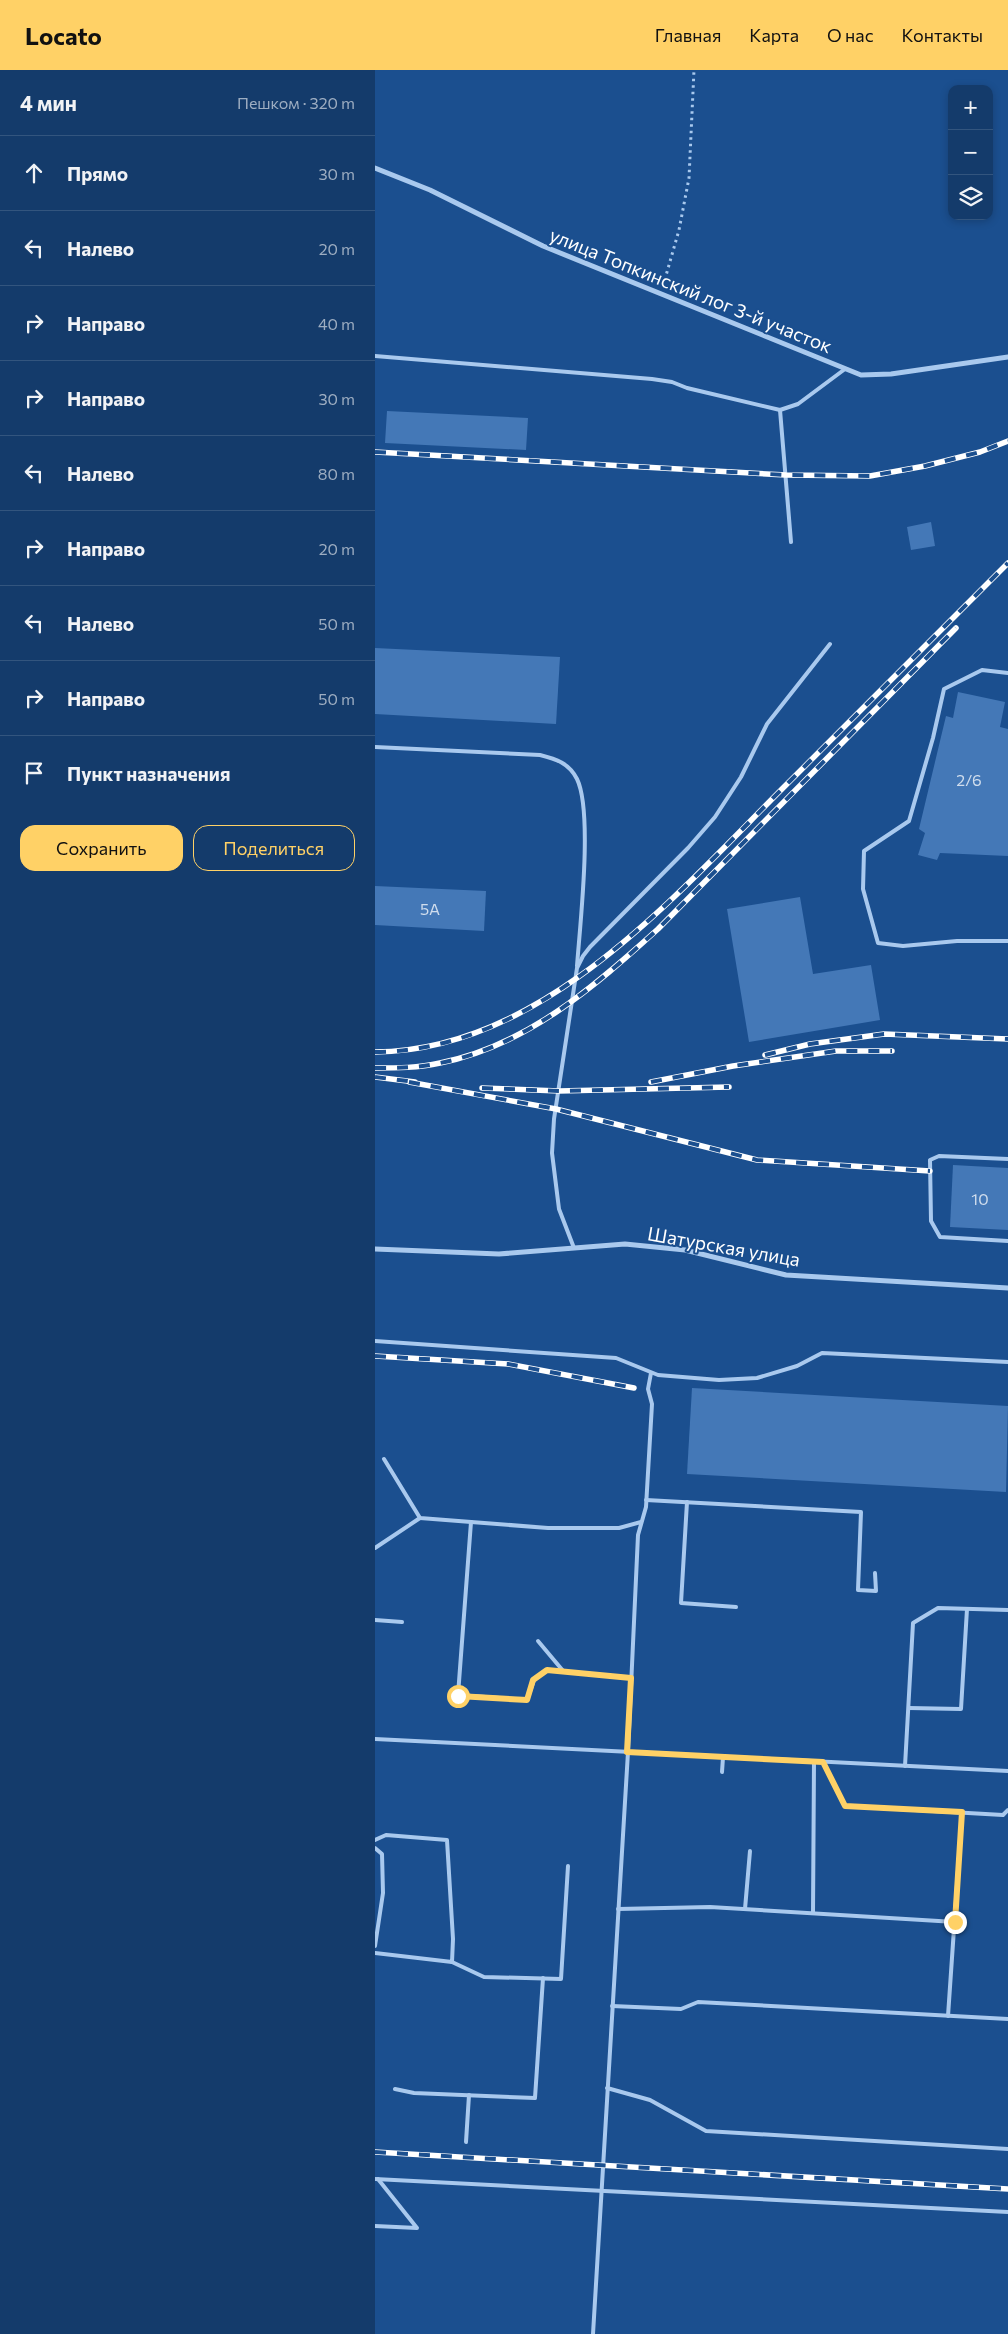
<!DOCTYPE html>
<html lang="ru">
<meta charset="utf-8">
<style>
:root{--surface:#143b6b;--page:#1d4271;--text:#f1f3f6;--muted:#9dadc1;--line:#33557e;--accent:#ffd166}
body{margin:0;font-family:Commissioner,sans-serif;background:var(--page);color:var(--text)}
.controls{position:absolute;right:15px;top:15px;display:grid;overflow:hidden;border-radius:10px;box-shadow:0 2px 8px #0003}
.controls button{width:45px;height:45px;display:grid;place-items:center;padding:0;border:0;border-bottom:1px solid var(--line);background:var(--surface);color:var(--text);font:25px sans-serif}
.stop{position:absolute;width:15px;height:15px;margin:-11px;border:4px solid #ffd166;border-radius:50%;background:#fff}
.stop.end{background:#ffd166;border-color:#fff;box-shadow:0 1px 5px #0008}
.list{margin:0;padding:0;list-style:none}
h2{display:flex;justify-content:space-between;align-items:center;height:65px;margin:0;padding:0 20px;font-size:21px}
h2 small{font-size:16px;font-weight:400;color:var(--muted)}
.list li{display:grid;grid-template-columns:32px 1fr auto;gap:15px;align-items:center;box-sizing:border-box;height:75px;padding:0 20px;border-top:1px solid var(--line)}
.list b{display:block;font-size:19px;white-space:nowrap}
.list em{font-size:16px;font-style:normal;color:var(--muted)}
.actions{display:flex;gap:10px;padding:15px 20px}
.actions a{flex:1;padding:11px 0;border:1px solid var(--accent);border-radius:15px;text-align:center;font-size:18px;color:var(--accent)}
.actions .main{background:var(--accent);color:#111}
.icon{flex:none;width:28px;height:28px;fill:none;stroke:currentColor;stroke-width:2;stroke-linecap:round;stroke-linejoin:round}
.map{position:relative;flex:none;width:633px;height:2264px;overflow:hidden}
header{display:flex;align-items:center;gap:30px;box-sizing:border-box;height:70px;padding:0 25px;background:var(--accent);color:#111}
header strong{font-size:24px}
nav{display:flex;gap:28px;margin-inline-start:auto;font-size:18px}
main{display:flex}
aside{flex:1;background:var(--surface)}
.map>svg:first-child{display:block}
.building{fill:#4478b7}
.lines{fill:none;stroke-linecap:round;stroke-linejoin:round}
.path{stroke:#a9c9ee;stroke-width:3;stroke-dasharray:2.5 4;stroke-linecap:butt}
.lane{stroke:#a9c9ee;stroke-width:4}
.street{stroke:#a9c9ee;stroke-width:5}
.rail-casing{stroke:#fff;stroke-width:5.5}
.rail{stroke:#1b4f8f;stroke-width:4;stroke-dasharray:11;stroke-linecap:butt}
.route{stroke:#ffd166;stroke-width:6}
.labels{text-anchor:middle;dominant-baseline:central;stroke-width:4;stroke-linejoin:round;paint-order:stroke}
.number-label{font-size:16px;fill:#d0dded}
.street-label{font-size:19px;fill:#fff;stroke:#1b4f8f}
</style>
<header>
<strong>Locato</strong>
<nav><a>Главная</a><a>Карта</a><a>О нас</a><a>Контакты</a></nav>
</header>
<main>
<aside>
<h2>4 мин<small>Пешком · 320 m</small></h2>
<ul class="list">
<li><svg class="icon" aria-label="ahead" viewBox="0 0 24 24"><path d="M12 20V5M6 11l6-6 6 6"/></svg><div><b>Прямо</b></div><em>30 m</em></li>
<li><svg class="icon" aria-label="left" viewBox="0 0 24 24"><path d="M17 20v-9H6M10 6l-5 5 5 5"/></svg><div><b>Налево</b></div><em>20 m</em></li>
<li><svg class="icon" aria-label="right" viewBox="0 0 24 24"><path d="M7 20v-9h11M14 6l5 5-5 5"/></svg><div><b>Направо</b></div><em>40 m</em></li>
<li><svg class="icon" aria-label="right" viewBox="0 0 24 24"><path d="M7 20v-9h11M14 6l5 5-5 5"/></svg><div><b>Направо</b></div><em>30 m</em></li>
<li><svg class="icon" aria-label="left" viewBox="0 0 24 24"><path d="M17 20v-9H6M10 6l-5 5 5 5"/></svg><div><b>Налево</b></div><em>80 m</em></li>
<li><svg class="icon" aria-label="right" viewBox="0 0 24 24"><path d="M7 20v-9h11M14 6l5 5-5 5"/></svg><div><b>Направо</b></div><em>20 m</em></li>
<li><svg class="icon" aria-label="left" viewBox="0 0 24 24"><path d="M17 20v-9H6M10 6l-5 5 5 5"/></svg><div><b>Налево</b></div><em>50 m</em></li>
<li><svg class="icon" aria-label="right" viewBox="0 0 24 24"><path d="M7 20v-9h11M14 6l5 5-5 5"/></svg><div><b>Направо</b></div><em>50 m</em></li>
<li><svg class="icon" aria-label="arrive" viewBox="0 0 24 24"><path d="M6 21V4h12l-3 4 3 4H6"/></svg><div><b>Пункт назначения</b></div></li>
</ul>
<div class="actions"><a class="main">Сохранить</a><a>Поделиться</a></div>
</aside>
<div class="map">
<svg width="633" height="2264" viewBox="0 0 633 2264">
<rect width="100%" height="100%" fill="#1b4f8f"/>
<!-- building -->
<g class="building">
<polygon points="12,341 153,348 151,380 10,373"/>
<polygon points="556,452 560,476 536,480 532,457"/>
<polygon points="0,578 185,587 181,654 0,644"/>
<polygon points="583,622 630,632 625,657 633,659 633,786 565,783 562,790 543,785 550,763 544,759 571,646 578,648"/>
<polygon points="0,816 111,821 109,861 0,855"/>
<polygon points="425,827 438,904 496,895 505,950 374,972 352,839"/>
<polygon points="578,1095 633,1098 633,1160 575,1157"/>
<polygon points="317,1318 633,1336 631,1422 312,1404"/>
</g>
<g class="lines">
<!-- path -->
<polyline class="path" points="288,216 304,160 314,108 319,0"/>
<!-- lane -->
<g class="lane">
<polyline points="0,286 277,309 297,312 312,318 405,340 423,334 470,299"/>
<polyline points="405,340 416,472"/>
<polyline points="633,603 607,600 569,619 558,668 534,751 489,781 488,819 503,873 528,876 582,871 633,871"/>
<path d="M 0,677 L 165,685 C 181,689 194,693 202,709 C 218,742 205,855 202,896"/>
<polyline points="633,1089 564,1086 555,1090 556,1151 565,1167 633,1171"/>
<polyline points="199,1178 184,1139 177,1083 179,1049 202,898 208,886 215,877 313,778 340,747 366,707 392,654 455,574"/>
<polyline points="0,1271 241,1288 283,1305 344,1310 382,1308 422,1296 447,1283 633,1292"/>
<polyline points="9,1389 45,1448 173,1458 244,1458 266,1452"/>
<polyline points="271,1430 486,1442 483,1520 501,1521 500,1503"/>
<polyline points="312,1432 306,1533 361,1537"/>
<polyline points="96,1452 83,1625 152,1630 159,1610 172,1600 256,1608"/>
<polyline points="0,1478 45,1448"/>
<polyline points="0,1550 27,1552"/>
<polyline points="163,1571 189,1602"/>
<polyline points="534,1638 586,1639 592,1539"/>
<polyline points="0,1669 633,1701"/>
<polyline points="448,1692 470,1736 628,1745 633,1740"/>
<polyline points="530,1696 538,1553 563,1538 633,1540"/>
<polyline points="347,1702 348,1687"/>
<polyline points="0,1770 11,1765 72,1770 78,1869 77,1892 0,1883"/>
<polyline points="0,1778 7,1784 8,1823 0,1876"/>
<polyline points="243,1839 335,1837 580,1852"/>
<polyline points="370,1839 375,1781"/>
<polyline points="438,1843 439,1691"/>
<polyline points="77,1892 109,1907 186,1909 193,1796"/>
<polyline points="237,1936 306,1939 323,1932 633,1949"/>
<polyline points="573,1946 587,1742"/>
<polyline points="232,2018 275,2030 331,2061 633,2079"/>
<polyline points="20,2019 39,2023 160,2028 168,1908"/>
<polyline points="91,2072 94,2025"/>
<polyline points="0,2109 633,2142"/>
<polyline points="0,2156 42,2158 3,2109"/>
<polyline points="218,2264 253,1682 263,1465 271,1437 277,1334 273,1319 276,1303"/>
</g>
<!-- street -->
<g class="street">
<polyline points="0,98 55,120 168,176 486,305 516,304 633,287"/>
<polyline points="0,1179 124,1184 250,1174 310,1180 411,1205 633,1218"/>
</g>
<!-- rail casing -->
<g class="rail-casing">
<g id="rail">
<polyline points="0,382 411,405 495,406 550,396 605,382 633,371"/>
<path d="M 0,982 C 170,981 304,821 415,711 C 488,638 560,566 633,493"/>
<polyline points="390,985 435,974 509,964 633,969"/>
<path d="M 0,998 C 22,998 43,998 65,993 C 151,976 219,917 283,859 L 581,558"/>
<polyline points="0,1007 40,1012"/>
<polyline points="34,1012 181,1039 382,1090 555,1101"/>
<polyline points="276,1012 358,996 461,981 517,981"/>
<polyline points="107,1018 184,1021 354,1017"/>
<polyline points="0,1286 133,1294 259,1318"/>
<polyline points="0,2082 633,2119"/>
</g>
</g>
<!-- rail -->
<use href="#rail" class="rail"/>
</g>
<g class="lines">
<!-- route -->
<polyline class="route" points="83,1626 152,1630 158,1610 172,1600 256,1608 252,1682 448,1692 470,1736 587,1742 580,1852"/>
</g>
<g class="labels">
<!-- number labels -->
<g class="number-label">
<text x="594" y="709">2/6</text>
<text x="55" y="838">5А</text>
<text x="605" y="1128">10</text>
</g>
<!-- street labels -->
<g class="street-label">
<text transform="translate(316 220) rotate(22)">улица Топкинский лог 3-й участок</text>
<text transform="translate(349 1176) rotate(10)">Шатурская улица</text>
</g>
</g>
</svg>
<div class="controls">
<button>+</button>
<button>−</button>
<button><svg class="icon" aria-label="layers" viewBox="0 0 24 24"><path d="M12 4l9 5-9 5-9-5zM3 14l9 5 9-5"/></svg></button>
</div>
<div class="stop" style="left:83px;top:1626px"></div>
<div class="stop end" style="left:580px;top:1852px"></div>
</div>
</main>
